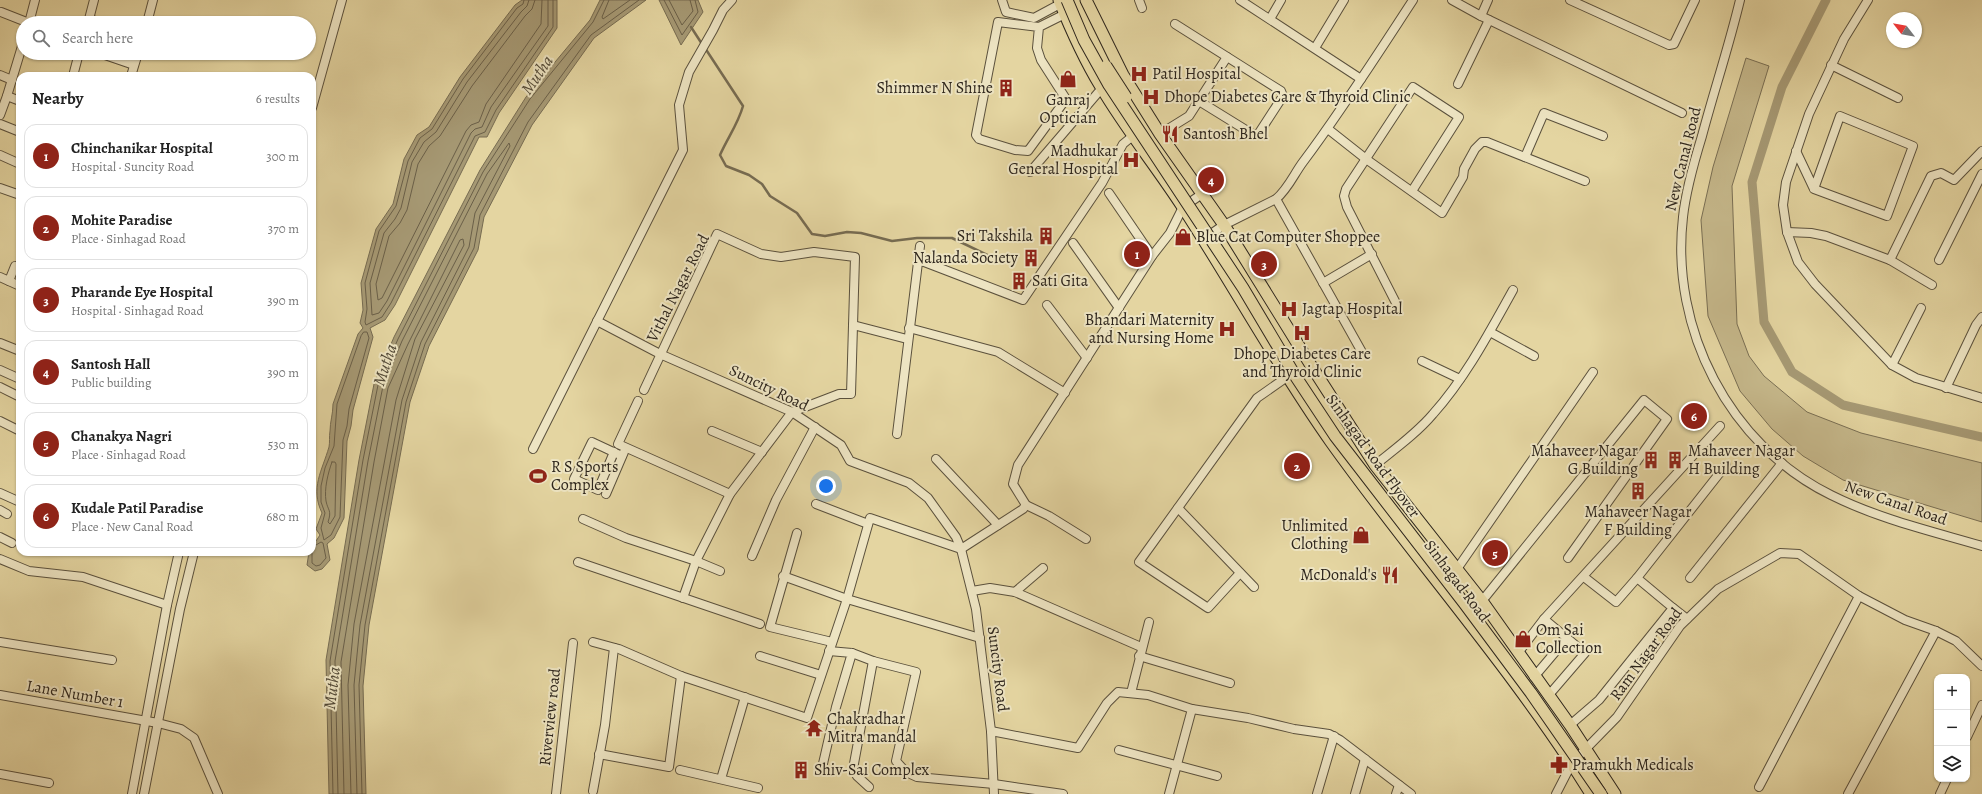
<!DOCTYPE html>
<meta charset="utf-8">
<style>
:root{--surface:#fff;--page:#f6f6f6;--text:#222;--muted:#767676;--line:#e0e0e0;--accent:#8f2418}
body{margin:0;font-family:Alegreya,serif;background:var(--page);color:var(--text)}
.controls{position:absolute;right:12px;bottom:12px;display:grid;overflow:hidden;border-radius:8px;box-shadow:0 1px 3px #0004}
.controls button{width:36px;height:36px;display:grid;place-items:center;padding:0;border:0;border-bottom:1px solid var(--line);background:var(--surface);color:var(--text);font:20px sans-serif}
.compass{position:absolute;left:1886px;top:12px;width:36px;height:36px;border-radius:50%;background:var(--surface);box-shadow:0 1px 3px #0004;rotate:301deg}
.you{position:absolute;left:826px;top:486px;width:14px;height:14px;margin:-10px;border:3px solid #fff;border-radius:50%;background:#1a73e8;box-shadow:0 0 0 6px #1a73e833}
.badge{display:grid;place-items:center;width:26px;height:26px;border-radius:50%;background:var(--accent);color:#fff;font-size:13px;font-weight:700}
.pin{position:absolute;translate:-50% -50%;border:2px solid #fff;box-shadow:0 1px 4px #0006}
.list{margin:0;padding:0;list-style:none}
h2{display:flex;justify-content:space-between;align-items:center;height:52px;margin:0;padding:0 16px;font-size:17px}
h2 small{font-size:13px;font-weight:400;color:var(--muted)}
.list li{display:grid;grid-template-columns:26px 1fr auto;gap:12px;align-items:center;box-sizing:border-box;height:64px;margin:0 8px 8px;padding:0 8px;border:1px solid var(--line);border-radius:12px}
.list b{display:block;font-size:15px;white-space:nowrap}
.list p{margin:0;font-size:13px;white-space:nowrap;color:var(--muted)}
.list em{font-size:13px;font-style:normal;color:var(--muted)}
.icon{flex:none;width:22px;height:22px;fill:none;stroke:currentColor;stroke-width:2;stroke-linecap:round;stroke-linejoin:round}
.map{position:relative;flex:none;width:1982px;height:794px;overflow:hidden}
.search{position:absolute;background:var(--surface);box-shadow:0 1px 3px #0004;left:16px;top:16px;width:300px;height:44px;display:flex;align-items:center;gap:10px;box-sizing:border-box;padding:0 14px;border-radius:22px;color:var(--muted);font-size:15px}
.panel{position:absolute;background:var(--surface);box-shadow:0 1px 3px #0004;left:16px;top:72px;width:300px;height:484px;border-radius:12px}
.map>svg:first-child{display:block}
.green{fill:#c5b78a;stroke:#796e53}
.water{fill:#a69974;stroke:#766b51}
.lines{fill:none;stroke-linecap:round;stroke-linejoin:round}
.shore{stroke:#6a5f48;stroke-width:1}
.stream{stroke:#766b51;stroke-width:2.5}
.canal{stroke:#a69974;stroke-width:9}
.minor-casing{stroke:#5b513d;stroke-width:10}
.major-casing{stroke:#2d251c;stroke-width:13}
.minor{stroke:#ede4c2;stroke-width:8}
.major{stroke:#e4d5a1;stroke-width:11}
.major-bridge-casing{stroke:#2d251c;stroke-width:13;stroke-linecap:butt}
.major-bridge{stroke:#e4d5a1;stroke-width:11}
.labels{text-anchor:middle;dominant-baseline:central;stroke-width:4;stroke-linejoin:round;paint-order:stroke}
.poi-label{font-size:16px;fill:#2d251c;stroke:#ede4c2;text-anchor:start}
.street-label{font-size:16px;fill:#2d251c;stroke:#ede4c2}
.water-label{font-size:17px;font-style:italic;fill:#514836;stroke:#ede4c2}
</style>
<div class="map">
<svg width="1982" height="794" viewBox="0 0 1982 794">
<rect width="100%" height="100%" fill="#e4d5a1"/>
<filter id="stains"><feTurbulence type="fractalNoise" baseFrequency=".005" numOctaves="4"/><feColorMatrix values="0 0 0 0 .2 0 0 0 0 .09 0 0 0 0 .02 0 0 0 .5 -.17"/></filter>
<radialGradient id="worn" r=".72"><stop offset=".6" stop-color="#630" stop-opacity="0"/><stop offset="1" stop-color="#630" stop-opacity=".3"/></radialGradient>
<!-- green -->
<polygon class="green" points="1746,58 1769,66 1732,186 1737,324 1749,356 1764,376 1807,412 1861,433 1982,463 1982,522 1843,480 1803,456 1772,429 1740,391 1708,316 1701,220 1713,167"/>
<!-- water -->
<g class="water">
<path d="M 522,0 L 557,0 L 557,28 L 499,113 L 487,137 L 479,137 L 395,305 L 385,320 L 370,328 L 373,337 L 353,410 L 351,426 L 347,441 L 344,518 L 334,538 L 327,544 L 330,560 L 322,569 L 315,571 L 307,565 L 309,552 L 312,552 L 313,540 L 316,541 L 320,535 L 316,529 L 322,513 C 310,488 322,471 329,447 C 330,442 329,437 330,431 C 330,422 333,414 333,404 L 358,334 L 363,328 L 360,323 L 363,310 L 361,283 L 376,229 L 393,204 L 404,159 L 417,135 L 429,127 L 460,77 L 515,5 Z"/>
<polygon points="600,0 646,0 594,38 532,125 484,217 478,250 429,346 410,402 369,625 363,686 366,794 329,794 326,660 359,460 374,384 394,337 480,170 526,97 590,20"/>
<polygon points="659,0 698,0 703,12 681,45"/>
</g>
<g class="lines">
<!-- shore -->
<g class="shore">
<polyline points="524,0 523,4 517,8 463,79 432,129 420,138 408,161 396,206 379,231 365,283 367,309 365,322 366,325 382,317 391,303 475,136 485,132 496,110 553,27 553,0"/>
<polyline points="529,0 527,6 521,12 467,82 436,132 424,142 412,162 401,208 395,219 384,233 370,283 372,315 379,313 387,301 471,133 475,129 482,127 491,107 548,26 548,0"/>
<polyline points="535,0 532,9 525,16 472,86 440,136 429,146 418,164 407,210 400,223 389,236 376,284 378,300 382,298 466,131 471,125 479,122 486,104 541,24 542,0"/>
<polyline points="609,0 602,17 603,19 630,0"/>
<polyline points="664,0 682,35 698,12 695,0"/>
<polyline points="669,0 682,25 693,11 690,0"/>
<polygon points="364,332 367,332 369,338 349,409 347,426 343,440 340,517 331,535 324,540 321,528 325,513 321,502 321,486 325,468 334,446 337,404 361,336"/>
<path d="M 332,462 L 335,462 L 336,464 L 335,516 L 330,524 L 328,522 C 332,510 328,511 326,501 C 324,489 328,473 332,462 Z"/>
<polyline points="312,544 316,545 321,542 323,543 326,558 320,565 316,566 312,563 312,551"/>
<polyline points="333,794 330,661 363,460 378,385 398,339 483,172 530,99 593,22 604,0"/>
<polyline points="338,794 335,661 368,461 383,386 402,341 487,174 509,143 510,146 475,213 469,247 421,342 402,400 360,625 354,685 357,794"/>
<polyline points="344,794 341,662 374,462 388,388 408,344 460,240 463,239 464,245 415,339 396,400 354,624 348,685 351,794"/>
<polyline points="362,794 359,685 365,625 406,402 425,344 474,248 480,215 528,122 591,35 639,0"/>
</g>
<!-- stream -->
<g class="stream">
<polyline points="691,27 702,44"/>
<path d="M 705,48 L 743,106 C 738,124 728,137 720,155 L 726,166 L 749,175 L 762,184 L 770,196 L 797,213 L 812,234 L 825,236 L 847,232 L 861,233 L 892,241 L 917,238 L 952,238 L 1002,262"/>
</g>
<!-- canal -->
<polyline class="canal" points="1826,0 1782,87 1752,182 1764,322 1792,372 1843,405 1982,437"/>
<!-- minor casing -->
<g class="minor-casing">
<g id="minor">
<polyline points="1002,0 1006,12 1034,18 1060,4"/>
<polyline points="1139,0 1142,8"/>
<polyline points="1240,0 1361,79"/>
<polyline points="1452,0 1481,16 1682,113"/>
<polyline points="1570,0 1669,45 1674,44 1695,0"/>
<path d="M 1740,0 C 1729,46 1714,91 1702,136 C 1694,162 1686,189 1683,217 C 1670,329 1729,445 1831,495 C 1879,519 1931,531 1982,546"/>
<polyline points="1868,0 1844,39 1809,114 1786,182 1783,205 1787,232 1798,262 1815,284 1892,365 1916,378 1982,398"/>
<polyline points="1,12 29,23"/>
<polyline points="1481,16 1488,0"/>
<polyline points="89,19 103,23"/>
<polyline points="1270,19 1281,0"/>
<polyline points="29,23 35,0"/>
<polyline points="88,23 94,0"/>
<polyline points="147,23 153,0"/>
<polyline points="1175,24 1281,91 1283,96 1259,133 1254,135 1199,101"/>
<polyline points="1039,27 1037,48 1041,60 1066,99 1028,151 1015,150 979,139 976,135 998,22 1039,27 1065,14"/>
<polyline points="1315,48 1344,0"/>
<polyline points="38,53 43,54"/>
<polyline points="99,53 134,65"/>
<polyline points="1831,65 1898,98"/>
<polyline points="0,75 12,80"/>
<polyline points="73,76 79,53"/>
<polyline points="131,76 138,53"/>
<polyline points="1458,84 1489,20"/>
<polyline points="7,96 20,101"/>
<polyline points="312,108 342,0"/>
<polyline points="0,115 7,96 23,43"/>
<polyline points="0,124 20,132"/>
<polyline points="1328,129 1366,159 1442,213 1463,177 1464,169 1475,149 1482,142 1487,142 1585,181"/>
<polyline points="1160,134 1189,116 1227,57"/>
<polyline points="1796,151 1814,189 1887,216 1913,146 1840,116 1814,189"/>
<polyline points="0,155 20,164"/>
<polyline points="1525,157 1544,113 1603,136"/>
<polyline points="1030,172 1102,88"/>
<polyline points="0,188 20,195"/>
<polyline points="1109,193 1152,256"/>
<polyline points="1276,199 1363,354"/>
<polyline points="1787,232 1811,233 1826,236 1890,260 1931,176 1941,173 1954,180 1982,151"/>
<path d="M 1205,238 L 1224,225 L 1276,199 C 1288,189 1294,174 1303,162 C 1342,110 1377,55 1413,0"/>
<polyline points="1073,243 1119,308"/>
<polyline points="919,260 1023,300 1102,183 1123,144 1134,135"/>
<polyline points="1890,260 1932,285"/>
<polyline points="1939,260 1982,174"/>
<polyline points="0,277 20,286"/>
<polyline points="9,281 15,266"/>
<polyline points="1323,283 1372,254"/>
<polyline points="1047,305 1087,358"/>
<polyline points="1397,305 1347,207 1344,196 1346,189 1413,87 1459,117 1412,191"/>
<polyline points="597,321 660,354 792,412 841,445 850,461 909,483 928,498 956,537 961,549 976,609 991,731 994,794"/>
<polyline points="853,325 907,339"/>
<polyline points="909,328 998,352 1065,393"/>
<polyline points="1490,332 1534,356"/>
<polyline points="0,343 20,351"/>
<polyline points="1422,361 1460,379"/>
<polyline points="1892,365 1921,308"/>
<polyline points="0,370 20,379"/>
<polyline points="0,387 20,397"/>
<polyline points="1946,388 1976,325 1982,317"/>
<polyline points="644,390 717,234 761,254 781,257 814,252 855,257 851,394 839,394 792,412"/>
<polyline points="638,401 618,444 730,494"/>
<polyline points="0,421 20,431"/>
<polyline points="712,431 762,452"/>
<polyline points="897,434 920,246"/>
<polyline points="533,449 683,150 679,105 689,72 713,30 723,10 732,0"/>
<polyline points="614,452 598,490 574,479 592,442 622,456"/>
<polyline points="936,459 998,525"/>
<path d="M 1375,465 C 1395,449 1417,433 1433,414 C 1466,377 1489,333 1513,290"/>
<polyline points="0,493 20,502"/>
<polyline points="606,494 624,452"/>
<polyline points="816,504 868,524"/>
<polyline points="1026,505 1049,516 1086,539"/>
<polyline points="1178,508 1254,587"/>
<polyline points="0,510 7,514"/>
<polyline points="583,519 626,538 696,561 720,571"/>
<polyline points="797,533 770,627 832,642"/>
<polyline points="0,537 12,543"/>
<polyline points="961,549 1023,509 1026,505 1013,484 1018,465 1152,256 1170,233 1183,207 1202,194"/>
<polyline points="752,556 776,500 815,427"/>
<polyline points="0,559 29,571 83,577 167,605"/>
<polyline points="578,562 760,624"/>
<polyline points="1457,569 1593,372"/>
<polyline points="1240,573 1208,608 1139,562 1257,398 1287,377"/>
<polyline points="783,576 847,599 980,638"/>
<polyline points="1584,577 1616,602 1637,578"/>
<polyline points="1690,578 1782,463"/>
<polyline points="972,591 990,588 1015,592 1141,647"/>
<polyline points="1015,592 1043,568"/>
<polyline points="683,598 696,561 730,494 792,412"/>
<polyline points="1482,601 1644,400 1667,419 1568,558"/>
<polyline points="1673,608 1687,619"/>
<polyline points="1544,619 1585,653 1548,696"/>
<polyline points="0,642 112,660"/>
<polyline points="593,642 619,649 681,676 807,718 847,599 870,518 961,549"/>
<polyline points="852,653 873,661 916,672 896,761 906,772 917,777 994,784 1063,794"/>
<polyline points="1518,653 1544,619 1720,426"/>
<polyline points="760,656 821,675"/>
<polyline points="1139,656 1230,683"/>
<polyline points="1534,677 1567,638"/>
<polyline points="1131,693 1149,622"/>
<polyline points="0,695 158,723 181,729 194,738 218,794"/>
<polyline points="1570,725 1599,700 1673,608 1637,578 1726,465"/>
<polyline points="991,731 1078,748 1107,703 1118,692 1148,695 1192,709 1248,718 1294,729 1329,734 1340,740 1411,794"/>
<polyline points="1967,737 1982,705"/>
<polyline points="1119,750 1217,776"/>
<polyline points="599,754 669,767 681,676"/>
<polyline points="822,768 836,707 852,653 829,651"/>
<polyline points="680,770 758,788"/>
<polyline points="0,774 49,783"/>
<polyline points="721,779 745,697"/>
<polyline points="869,787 857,776 853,769 873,661"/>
<polyline points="1759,787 1859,596"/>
<polyline points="593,791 605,725 614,648"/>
<polyline points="132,794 167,605 179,552"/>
<polyline points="144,794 180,609 194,552"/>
<polyline points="556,794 573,643"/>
<polyline points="1169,794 1192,709"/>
<polyline points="1317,794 1334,736"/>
<polyline points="1355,794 1365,759"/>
<polyline points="1396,794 1399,785"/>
<polyline points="1556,794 1572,763 1617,717 1680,626 1718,589 1780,553 1799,554 1859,596 1905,620 1936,631 1956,641 1982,666"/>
<polyline points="1848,794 1936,631"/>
<polyline points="1940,794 1947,779"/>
</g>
</g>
<!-- major casing -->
<g class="major-casing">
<g id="major">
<path d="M 1059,0 C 1071,30 1084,59 1101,87 C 1125,128 1156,166 1182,206 C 1233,284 1277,366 1331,442 C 1416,561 1514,670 1591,794"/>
<polyline points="1086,0 1123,75 1160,134 1224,225 1312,367 1375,465 1482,601 1570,725 1615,794"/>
</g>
</g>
<!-- minor -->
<use href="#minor" class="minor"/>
<!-- major -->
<use href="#major" class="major"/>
<!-- major-bridge casing -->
<g class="major-bridge-casing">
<g id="major-bridge">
<polyline points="1067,0 1084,40 1109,85 1243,288 1296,377 1335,436 1464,603 1531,693 1601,794"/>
<polyline points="1106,66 1126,97"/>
</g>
</g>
<!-- major-bridge -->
<use href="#major-bridge" class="major-bridge"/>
</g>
<!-- icons -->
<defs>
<g id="hospital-bare" transform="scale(1.38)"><path d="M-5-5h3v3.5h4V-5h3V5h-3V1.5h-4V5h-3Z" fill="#8f2418" stroke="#ede4c2" stroke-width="2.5" paint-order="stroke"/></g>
<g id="shop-bare" transform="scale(1.38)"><path d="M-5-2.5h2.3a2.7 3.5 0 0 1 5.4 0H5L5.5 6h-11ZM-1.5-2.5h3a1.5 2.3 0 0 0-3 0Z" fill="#8f2418" stroke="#ede4c2" stroke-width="2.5" paint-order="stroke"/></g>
<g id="building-bare" transform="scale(1.38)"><path d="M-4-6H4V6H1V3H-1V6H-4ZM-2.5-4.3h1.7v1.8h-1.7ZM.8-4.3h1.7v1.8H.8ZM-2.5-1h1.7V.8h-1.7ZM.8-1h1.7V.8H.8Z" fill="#8f2418" stroke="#ede4c2" stroke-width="2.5" paint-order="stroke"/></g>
<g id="restaurant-bare" transform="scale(1.38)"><path d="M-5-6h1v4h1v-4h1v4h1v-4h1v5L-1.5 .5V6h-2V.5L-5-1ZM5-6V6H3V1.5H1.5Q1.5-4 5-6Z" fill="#8f2418" stroke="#ede4c2" stroke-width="2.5" paint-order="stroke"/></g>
<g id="stadium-bare" transform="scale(1.38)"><path d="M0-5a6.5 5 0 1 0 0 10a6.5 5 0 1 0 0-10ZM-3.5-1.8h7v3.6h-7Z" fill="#8f2418" stroke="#ede4c2" stroke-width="2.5" paint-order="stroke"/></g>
<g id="temple-bare" transform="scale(1.38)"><path d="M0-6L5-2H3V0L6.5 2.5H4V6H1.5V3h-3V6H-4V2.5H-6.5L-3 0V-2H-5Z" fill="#8f2418" stroke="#ede4c2" stroke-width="2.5" paint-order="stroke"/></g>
<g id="pharmacy-bare" transform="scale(1.38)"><path d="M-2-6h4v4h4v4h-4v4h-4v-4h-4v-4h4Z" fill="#8f2418" stroke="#ede4c2" stroke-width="2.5" paint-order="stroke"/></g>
</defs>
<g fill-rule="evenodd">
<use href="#hospital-bare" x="1139" y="74"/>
<use href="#shop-bare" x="1068" y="79"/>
<use href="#building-bare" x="1006" y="88"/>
<use href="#hospital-bare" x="1151" y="97"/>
<use href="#restaurant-bare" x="1170" y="134"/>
<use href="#hospital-bare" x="1131" y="160"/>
<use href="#building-bare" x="1046" y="236"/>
<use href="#shop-bare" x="1183" y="237"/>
<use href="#building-bare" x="1031" y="258"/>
<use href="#building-bare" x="1019" y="281"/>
<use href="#hospital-bare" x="1289" y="309"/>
<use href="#hospital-bare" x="1227" y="329"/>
<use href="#hospital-bare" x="1302" y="333"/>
<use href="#building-bare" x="1651" y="460"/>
<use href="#building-bare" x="1675" y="460"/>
<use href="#stadium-bare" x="538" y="476"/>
<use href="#building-bare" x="1638" y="491"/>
<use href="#shop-bare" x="1361" y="535"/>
<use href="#restaurant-bare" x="1390" y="575"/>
<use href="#shop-bare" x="1523" y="639"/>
<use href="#temple-bare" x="814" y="728"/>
<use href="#pharmacy-bare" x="1559" y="765"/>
<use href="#building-bare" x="801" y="770"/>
</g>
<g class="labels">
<!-- poi labels -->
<g class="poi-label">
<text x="1152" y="74">Patil Hospital</text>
<text x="993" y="88" text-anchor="end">Shimmer N Shine</text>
<text x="1164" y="97">Dhope Diabetes Care &amp; Thyroid Clinic</text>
<text x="1068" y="100" text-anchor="middle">Ganraj<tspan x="1068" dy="18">Optician</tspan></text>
<text x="1183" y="134">Santosh Bhel</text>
<text x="1118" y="151" text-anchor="end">Madhukar<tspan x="1118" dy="18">General Hospital</tspan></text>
<text x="1033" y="236" text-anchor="end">Sri Takshila</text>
<text x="1196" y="237">Blue Cat Computer Shoppee</text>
<text x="1018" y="258" text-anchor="end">Nalanda Society</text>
<text x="1032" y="281">Sati Gita</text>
<text x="1302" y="309">Jagtap Hospital</text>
<text x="1214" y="320" text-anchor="end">Bhandari Maternity<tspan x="1214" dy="18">and Nursing Home</tspan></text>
<text x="1302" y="354" text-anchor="middle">Dhope Diabetes Care<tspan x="1302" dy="18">and Thyroid Clinic</tspan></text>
<text x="1638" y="451" text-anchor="end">Mahaveer Nagar<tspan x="1638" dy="18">G Building</tspan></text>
<text x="1688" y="451">Mahaveer Nagar<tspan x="1688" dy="18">H Building</tspan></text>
<text x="551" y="467">R S Sports<tspan x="551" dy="18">Complex</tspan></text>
<text x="1638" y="512" text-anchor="middle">Mahaveer Nagar<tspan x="1638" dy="18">F Building</tspan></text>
<text x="1348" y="526" text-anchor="end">Unlimited<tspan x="1348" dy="18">Clothing</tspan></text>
<text x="1377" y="575" text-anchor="end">McDonald's</text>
<text x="1536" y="630">Om Sai<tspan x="1536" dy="18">Collection</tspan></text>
<text x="827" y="719">Chakradhar<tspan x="827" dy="18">Mitra mandal</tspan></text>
<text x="1572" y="765">Pramukh Medicals</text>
<text x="814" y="770">Shiv-Sai Complex</text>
</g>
<!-- street labels -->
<g class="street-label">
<text transform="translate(1683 159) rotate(-76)">New Canal Road</text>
<text transform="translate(678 288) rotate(-63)">Vithal Nagar Road</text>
<text transform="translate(769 388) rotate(26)">Suncity Road</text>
<text transform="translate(1373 456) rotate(54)">Sinhagad Road Flyover</text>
<text transform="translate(1896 503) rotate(19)">New Canal Road</text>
<text transform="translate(1457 581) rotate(53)">Sinhagad Road</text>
<text transform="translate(1646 654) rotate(-54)">Ram Nagar Road</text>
<text transform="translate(998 669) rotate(83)">Suncity Road</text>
<text transform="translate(75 694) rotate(10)">Lane Number 1</text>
<text transform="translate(550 717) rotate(-84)">Riverview road</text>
</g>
<!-- water labels -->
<g class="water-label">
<text transform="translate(537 75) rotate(-56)">Mutha</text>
<text transform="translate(385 365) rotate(-72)">Mutha</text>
<text transform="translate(332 688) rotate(-83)">Mutha</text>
</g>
</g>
<rect width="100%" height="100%" filter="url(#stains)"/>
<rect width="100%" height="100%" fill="url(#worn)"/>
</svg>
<div class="controls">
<button>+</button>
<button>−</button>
<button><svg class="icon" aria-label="layers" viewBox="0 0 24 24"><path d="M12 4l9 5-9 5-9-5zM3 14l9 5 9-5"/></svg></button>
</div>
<svg class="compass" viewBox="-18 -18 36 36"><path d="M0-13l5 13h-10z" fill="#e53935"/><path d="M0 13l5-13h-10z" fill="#767676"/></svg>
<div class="you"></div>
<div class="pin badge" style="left:1137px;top:254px">1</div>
<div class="pin badge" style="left:1297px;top:466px">2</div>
<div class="pin badge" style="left:1264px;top:264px">3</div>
<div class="pin badge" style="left:1211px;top:180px">4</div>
<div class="pin badge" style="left:1495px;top:553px">5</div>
<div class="pin badge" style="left:1694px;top:416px">6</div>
<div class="search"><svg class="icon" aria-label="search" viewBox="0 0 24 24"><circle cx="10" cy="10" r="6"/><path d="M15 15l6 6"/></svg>Search here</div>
<section class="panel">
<h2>Nearby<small>6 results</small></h2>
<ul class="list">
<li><span class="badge">1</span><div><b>Chinchanikar Hospital</b><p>Hospital · Suncity Road</p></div><em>300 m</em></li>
<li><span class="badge">2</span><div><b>Mohite Paradise</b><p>Place · Sinhagad Road</p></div><em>370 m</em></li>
<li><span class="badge">3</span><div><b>Pharande Eye Hospital</b><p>Hospital · Sinhagad Road</p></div><em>390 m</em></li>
<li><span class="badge">4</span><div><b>Santosh Hall</b><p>Public building</p></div><em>390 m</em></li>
<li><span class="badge">5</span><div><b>Chanakya Nagri</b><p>Place · Sinhagad Road</p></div><em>530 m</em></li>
<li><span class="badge">6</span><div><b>Kudale Patil Paradise</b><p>Place · New Canal Road</p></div><em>680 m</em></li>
</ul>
</section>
</div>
